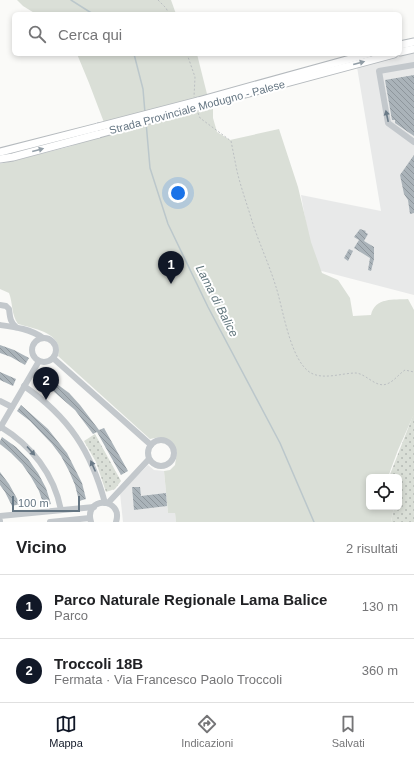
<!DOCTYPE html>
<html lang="it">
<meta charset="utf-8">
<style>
:root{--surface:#fff;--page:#f6f6f6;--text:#202124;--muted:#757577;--line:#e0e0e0;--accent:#111827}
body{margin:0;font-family:Helvetica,sans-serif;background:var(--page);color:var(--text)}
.controls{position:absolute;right:12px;bottom:12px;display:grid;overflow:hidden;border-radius:6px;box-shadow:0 2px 6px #0003}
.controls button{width:36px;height:36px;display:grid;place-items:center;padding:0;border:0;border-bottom:1px solid var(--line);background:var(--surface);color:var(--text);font:20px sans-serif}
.scale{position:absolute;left:12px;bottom:10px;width:68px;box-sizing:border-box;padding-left:4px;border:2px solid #657683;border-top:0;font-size:11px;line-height:14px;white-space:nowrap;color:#657683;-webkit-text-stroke:3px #fff;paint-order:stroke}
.you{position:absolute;left:178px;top:193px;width:14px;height:14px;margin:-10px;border:3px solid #fff;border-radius:50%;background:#1a73e8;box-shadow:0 0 0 6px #1a73e833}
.badge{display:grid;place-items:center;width:26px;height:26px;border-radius:50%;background:var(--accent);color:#fff;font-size:13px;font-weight:700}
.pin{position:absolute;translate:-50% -33px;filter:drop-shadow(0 1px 2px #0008)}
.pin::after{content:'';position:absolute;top:21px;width:14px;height:12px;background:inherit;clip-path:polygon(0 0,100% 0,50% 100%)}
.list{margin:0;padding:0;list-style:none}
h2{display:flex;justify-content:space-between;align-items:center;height:52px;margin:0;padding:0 16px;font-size:17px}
h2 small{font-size:13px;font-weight:400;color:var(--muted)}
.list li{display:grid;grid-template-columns:26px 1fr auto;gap:12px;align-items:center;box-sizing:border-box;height:64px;padding:0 16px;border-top:1px solid var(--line)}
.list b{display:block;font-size:15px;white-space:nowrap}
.list p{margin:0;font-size:13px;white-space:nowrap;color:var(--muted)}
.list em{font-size:13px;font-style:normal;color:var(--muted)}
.icon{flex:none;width:22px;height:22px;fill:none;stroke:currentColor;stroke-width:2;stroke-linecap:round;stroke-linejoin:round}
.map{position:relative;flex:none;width:414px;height:522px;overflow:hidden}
.search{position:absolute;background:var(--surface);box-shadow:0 2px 6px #0003;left:12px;right:12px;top:12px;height:44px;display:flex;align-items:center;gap:10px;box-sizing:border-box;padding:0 14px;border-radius:6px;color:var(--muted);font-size:15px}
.sheet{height:180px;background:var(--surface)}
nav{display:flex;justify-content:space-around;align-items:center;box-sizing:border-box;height:56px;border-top:1px solid var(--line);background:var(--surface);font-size:11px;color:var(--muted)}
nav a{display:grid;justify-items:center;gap:2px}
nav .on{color:var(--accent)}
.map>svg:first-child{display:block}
.built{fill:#e8e9e9}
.grass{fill:url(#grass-dots)}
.park{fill:#dadfd7}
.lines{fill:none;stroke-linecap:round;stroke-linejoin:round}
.stream{stroke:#bbc7cb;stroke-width:1.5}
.building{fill:url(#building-back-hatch)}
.major-casing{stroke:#b5babe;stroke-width:9}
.path{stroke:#bbbfc2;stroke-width:1;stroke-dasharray:2 2;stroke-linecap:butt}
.minor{stroke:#c3c8cc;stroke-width:6}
.major{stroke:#fff;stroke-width:7}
.major-bridge-casing{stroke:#b5babe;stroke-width:9;stroke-linecap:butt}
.major-bridge{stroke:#fff;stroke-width:7}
.oneway{fill:#939fa8}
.oneway2{fill:#6a7a87}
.labels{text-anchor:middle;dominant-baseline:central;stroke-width:4;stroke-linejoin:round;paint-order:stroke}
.street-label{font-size:11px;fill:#657683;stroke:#fff}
.water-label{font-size:12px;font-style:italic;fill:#60757c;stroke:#fff}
</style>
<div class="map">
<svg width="414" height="522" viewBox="0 0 414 522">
<defs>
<pattern id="grass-dots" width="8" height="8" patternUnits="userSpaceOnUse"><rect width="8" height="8" fill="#dadfd7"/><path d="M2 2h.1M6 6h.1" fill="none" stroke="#b4b9b4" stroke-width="1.8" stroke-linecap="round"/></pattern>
<pattern id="building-back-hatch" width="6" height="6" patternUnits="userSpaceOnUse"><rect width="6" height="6" fill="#aab3b9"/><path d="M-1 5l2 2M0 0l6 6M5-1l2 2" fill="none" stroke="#8e969c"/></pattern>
</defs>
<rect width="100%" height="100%" fill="#fafaf8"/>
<!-- built -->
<g class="built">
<polygon points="414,52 414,295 314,269 301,195 381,211 357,67"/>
<polygon points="148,465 154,470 164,471 168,513 175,513 176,522 123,522 120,493"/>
</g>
<!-- grass -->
<g class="grass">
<polygon points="414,413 414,522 391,522 394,507 399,507 399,477 389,477"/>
<polygon points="95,434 121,481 115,489 106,492 96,462 84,441"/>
</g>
<!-- park -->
<g class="park">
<polygon points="17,0 171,0 176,14 36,14 23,6"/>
<path d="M 77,54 L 197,54 L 207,94 L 213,109 L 213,118 L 217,132 L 230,140 L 279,129 L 298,187 L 311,242 L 322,273 L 338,280 L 350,298 L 353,316 L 371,315 C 375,297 394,300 408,299 L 414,310 L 414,414 L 398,450 L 388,477 L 369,477 L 369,507 L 394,507 L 391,522 L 176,522 L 175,513 L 168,513 L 164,471 L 170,470 L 175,465 L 177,452 L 172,442 L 160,437 L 150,439 L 58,356 C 64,333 35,329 18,324 C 11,314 13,303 9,293 L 0,289 L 0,164 L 68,147 L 108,133 L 89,83 Z"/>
</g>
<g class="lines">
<!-- stream -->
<g class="stream">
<polyline points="71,0 93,14"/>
<polyline points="134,54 143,89 145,113"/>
<polyline points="146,122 150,168 168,224 208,307 280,443 314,522"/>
</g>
</g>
<!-- building -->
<g class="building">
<polygon points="414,75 414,136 395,123 395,120 392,120 385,80"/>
<polygon points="414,155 414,213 410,214 408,200 404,194 400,175"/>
<polygon points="360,229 366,231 365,232 368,234 364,241 374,247 374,259 371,271 368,270 370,258 354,248 359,240 354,237"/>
<polygon points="349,249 353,251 348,261 344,258"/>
<polygon points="0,345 14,350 29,358 25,365 11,357 0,353"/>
<polygon points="0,372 16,379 13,386 0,380"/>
<polygon points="41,372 69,393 80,405 99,430 104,428 128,471 121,475 97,432 93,434 75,410 52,390 37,378"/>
<polygon points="21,405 48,429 67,453 82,483 86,499 79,501 75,485 69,471 61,456 52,444 30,421 17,411"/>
<polygon points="2,437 16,447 28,459 38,473 46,488 51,504 44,506 39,491 31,477 22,464 11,453 0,444 0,441"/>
<polygon points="0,472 9,484 20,504 12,506 5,492 0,485"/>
<polygon points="132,487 140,487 141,496 166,493 167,506 134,510"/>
</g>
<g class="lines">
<!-- major casing -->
<g class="major-casing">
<g id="major">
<polyline points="400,45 414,42"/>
<polyline points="400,52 414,49"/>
<polyline points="198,101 368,54"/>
<polyline points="200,106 394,54"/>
<polyline points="0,152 98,127"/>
<polyline points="0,159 13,157 99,134"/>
</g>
</g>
<!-- path -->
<g class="path">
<polyline points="158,0 166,8 169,14"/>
<polyline points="187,54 195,77 194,97"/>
<path d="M 198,113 L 200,118 L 231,141 C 233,151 235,161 237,171 C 241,188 247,204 252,221 C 259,243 269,264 276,287 C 283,308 290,361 311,373 C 324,380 342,373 356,373 C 367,374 377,390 389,383 C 395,380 399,374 405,370 L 414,372"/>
</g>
<!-- minor -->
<g class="minor">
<polyline points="414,65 379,71 388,123 414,142"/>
<path d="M 0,305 L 6,306 L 9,309 C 10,317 10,322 16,327"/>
<path d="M 0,325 C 15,327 31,329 43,338"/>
<circle cx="44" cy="350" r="12"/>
<polyline points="53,358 151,445"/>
<path d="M 24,386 C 69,417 91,451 105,503"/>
<polyline points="0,401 12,407"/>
<path d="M 1,427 C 31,445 54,474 61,510"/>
<polyline points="0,428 39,361"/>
<circle cx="161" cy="453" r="13"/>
<polyline points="108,503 149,459"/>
<polyline points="0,516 94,507"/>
<polyline points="0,521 0,522"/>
<polyline points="50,522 90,518"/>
<path d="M 91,522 C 83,496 124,497 116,522"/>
</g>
<!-- major -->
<use href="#major" class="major"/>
<!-- major-bridge casing -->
<g class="major-bridge-casing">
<g id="major-bridge">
<polyline points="98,127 198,101"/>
<polyline points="99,134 200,106"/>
</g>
</g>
<!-- major-bridge -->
<use href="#major-bridge" class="major-bridge"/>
</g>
<!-- one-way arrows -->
<defs><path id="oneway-solid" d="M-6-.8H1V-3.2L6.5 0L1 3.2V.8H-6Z"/></defs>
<g class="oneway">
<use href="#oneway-solid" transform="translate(359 63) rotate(-15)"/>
<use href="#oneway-solid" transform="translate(38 150) rotate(-15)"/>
</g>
<g class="oneway2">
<use href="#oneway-solid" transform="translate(387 116) rotate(-102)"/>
<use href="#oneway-solid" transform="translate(31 451) rotate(48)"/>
<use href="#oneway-solid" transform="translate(93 466) rotate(-114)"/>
</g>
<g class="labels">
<!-- street labels -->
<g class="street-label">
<text transform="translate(197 107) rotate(-15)">Strada Provinciale Modugno - Palese</text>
</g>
<!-- water labels -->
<g class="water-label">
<text transform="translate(217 301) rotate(63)">Lama di Balice</text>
</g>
</g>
</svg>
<div class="controls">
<button><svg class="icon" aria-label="locate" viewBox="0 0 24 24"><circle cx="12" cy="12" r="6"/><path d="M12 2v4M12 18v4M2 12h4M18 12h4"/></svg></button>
</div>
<div class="scale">100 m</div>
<div class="you"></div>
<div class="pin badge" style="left:171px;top:284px">1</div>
<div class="pin badge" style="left:46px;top:400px">2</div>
<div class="search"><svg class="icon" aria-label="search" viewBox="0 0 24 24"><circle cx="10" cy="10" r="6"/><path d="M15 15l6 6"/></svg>Cerca qui</div>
</div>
<section class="sheet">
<h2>Vicino<small>2 risultati</small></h2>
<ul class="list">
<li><span class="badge">1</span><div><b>Parco Naturale Regionale Lama Balice</b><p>Parco</p></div><em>130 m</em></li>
<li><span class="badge">2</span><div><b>Troccoli 18B</b><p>Fermata · Via Francesco Paolo Troccoli</p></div><em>360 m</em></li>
</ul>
</section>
<nav>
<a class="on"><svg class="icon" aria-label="map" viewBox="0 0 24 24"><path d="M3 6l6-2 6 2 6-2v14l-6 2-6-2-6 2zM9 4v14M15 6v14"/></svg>Mappa</a>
<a><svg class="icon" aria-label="directions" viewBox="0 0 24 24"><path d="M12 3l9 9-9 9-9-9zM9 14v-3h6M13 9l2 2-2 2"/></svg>Indicazioni</a>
<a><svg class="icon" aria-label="saved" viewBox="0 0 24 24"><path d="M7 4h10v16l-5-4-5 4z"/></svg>Salvati</a>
</nav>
